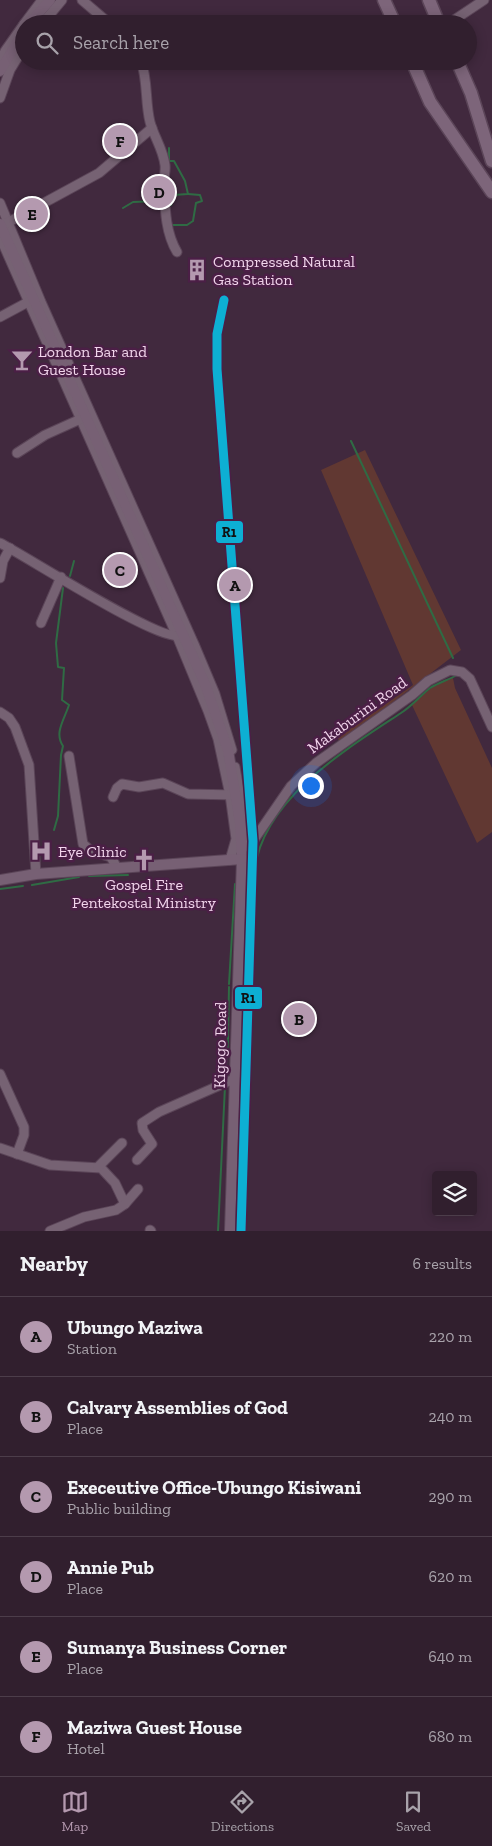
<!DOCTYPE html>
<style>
:root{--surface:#311f2e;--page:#392736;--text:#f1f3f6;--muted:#a8a2aa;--line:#4c3d4a;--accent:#b499af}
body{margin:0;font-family:"Zilla Slab",serif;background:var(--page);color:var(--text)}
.controls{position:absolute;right:15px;bottom:15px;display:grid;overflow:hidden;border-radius:5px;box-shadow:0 2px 12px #0003}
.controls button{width:45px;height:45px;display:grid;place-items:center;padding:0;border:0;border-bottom:1px solid var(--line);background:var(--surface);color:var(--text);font:25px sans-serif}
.you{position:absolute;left:310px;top:785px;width:18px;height:18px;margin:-12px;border:4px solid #fff;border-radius:50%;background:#1a73e8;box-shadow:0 0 0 8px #1a73e833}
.badge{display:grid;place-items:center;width:32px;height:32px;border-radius:50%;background:var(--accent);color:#111;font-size:16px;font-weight:700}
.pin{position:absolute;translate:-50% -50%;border:2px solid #fff;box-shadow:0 1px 5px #0006}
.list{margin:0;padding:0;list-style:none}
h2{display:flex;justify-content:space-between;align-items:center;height:65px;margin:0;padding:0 20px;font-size:21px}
h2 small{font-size:16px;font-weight:400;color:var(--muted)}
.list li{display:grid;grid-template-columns:32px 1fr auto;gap:15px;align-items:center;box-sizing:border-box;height:80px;padding:0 20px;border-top:1px solid var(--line)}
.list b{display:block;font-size:19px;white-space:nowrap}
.list p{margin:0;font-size:16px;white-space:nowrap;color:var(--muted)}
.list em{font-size:16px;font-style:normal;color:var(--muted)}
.icon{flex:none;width:28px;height:28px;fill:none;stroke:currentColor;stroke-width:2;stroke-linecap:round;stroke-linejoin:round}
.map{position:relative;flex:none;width:492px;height:1231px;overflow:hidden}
.search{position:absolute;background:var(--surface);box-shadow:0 2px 12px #0003;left:15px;right:15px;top:15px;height:55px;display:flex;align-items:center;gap:12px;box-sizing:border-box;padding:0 18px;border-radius:28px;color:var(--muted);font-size:19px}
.sheet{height:545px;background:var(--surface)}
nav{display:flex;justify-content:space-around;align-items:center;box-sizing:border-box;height:70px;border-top:1px solid var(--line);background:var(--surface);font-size:14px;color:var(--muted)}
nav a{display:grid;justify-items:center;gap:2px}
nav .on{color:var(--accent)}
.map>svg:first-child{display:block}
.green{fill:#613832}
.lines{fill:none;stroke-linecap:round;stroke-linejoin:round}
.stream{stroke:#2f6b44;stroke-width:2}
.minor-casing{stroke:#5b4558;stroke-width:11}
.major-casing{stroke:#5b4558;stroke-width:12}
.highway-casing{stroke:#5b4558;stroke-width:15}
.minor{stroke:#766273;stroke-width:9}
.major{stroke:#776074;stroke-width:10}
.highway{stroke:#7d657a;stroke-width:12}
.rail-1-casing{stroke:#4b1f46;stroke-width:12}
.rail-1{stroke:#0dafd3;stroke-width:9}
.labels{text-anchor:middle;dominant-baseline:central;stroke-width:5;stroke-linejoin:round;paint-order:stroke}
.poi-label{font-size:16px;fill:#f2d5ec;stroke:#4b1f46;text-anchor:start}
.street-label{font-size:16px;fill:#f2d5ec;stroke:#4b1f46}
.line-badge{stroke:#4b1f46;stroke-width:2}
.pale-badge-label{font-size:14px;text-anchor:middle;font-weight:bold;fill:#111}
</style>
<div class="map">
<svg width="492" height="1231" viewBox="0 0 492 1231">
<rect width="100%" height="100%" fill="#41293e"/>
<!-- green -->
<g class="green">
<polygon points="365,450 461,650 341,742 337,738 413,685 321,470"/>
<path d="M 453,678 L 455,688 L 492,768 L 492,832 L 477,843 L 412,705 C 425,694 435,681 453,678 Z"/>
</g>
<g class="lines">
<!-- stream -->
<g class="stream">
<polyline points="168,203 171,205 173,195 188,194 185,181 174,161 169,161 169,148"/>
<polyline points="123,208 133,202 161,201"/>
<polyline points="170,225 187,225 193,221 196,203 202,201 200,195 188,194"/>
<polyline points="351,441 453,658"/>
<polyline points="70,576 74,561"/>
<path d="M 54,830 L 58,816 L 61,755 L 63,746 C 54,733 64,720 69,705 L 62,700 L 64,668 L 58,667 L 56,643 L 63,588"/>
<polyline points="89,876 128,875"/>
<polyline points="32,885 79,877"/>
<polyline points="0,889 23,886"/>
<polyline points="229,984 235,884"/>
<polyline points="242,1011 247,861"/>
<path d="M 252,1025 C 253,974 250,920 255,869 C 263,799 348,748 401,713 C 412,706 420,696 430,688 C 438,683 448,680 457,675"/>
<polyline points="228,1039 229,987"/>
<polyline points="249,1072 252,1033"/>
<polyline points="225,1079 228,1041"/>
<polyline points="239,1094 242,1036"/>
<polyline points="218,1231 225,1086"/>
</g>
<!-- minor casing -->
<g class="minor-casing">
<g id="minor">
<polyline points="82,0 110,24"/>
<polyline points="24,24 42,0"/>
<polyline points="42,24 62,0"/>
<polyline points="448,24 484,0"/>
<path d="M 141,61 C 148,80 145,102 150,122 C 154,137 163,149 165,165 C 166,172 163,178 164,184 C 165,207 165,232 177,252"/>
<polyline points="0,63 5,51 24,24"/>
<polyline points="0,98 10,70 24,47"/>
<polyline points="0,203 41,302 194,644 215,694 232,750"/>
<polyline points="7,223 99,173 152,128"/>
<polyline points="0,237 177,636 208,711 218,739 230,795 236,839 230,860"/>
<polyline points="0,317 28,302"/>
<polyline points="17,453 45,435 85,417"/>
<path d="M 0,543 C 26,556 162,644 180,635"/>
<polyline points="0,578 3,561 10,548"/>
<polyline points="41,623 61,577"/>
<polyline points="0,712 9,718 15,727 29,765 36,874"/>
<polyline points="69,756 83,844 91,851 111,857 117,868"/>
<polyline points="235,767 249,846"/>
<polyline points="113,797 117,788 122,784 139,787 163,783 188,794 236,795"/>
<polyline points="246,847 253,841 291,786 316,763 412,695 428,681 450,670 462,672 470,679 492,727"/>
<polyline points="0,1074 24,1127 24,1135 17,1154"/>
<polyline points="0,1148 50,1165 101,1168 115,1183 125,1204"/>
<polyline points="137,1160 152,1144 143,1130 142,1123 159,1112 234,1079"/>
<polyline points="98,1167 122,1143"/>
<polyline points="150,1230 151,1231"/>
<polyline points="50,1231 84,1217 116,1210 125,1204 138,1189"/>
</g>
</g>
<!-- major casing -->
<g class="major-casing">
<g id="major">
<polyline points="29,24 50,0"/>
<polyline points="0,71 24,31"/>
<polyline points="0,224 205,684 228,750 240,823 242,859 230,1231"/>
<polyline points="0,880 36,874 242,859"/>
</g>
</g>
<!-- highway casing -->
<g class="highway-casing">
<g id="highway">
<polyline points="384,0 395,24"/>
<polyline points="429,0 439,24"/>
<polyline points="412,61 430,102 492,192"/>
<polyline points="457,61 471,93 492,161"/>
</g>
</g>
<!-- minor -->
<use href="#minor" class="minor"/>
<!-- major -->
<use href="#major" class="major"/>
<!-- highway -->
<use href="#highway" class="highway"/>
<!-- rail-1 casing -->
<g class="rail-1-casing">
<polyline id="rail-1" points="224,300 217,334 217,369 253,841 241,1231"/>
</g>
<!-- rail-1 -->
<use href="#rail-1" class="rail-1"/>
</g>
<!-- icons -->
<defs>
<g id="building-bare" transform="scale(1.725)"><path d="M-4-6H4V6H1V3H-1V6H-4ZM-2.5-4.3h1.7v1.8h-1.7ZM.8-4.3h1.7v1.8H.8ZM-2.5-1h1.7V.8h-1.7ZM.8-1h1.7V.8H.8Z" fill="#b499af" stroke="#4b1f46" stroke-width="2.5" paint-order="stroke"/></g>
<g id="bar-bare" transform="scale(1.725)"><path d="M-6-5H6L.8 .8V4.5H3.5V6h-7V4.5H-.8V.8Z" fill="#b499af" stroke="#4b1f46" stroke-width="2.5" paint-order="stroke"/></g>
<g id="hospital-bare" transform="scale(1.725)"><path d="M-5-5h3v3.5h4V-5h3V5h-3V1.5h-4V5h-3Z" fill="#b499af" stroke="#4b1f46" stroke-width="2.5" paint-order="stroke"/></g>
<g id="church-bare" transform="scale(1.725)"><path d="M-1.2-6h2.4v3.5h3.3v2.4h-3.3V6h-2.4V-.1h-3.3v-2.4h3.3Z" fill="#b499af" stroke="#4b1f46" stroke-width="2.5" paint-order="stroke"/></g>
</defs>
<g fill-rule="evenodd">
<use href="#building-bare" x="197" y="270"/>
<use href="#bar-bare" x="22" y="360"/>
<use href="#hospital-bare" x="41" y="851"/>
<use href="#church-bare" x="144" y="860"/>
</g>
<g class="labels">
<!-- poi labels -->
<g class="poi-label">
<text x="213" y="261">Compressed Natural<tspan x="213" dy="18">Gas Station</tspan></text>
<text x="38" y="351">London Bar and<tspan x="38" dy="18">Guest House</tspan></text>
<text x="58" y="851">Eye Clinic</text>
<text x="144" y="884" text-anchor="middle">Gospel Fire<tspan x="144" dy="18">Pentekostal Ministry</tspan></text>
</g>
<!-- street labels -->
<g class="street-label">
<text transform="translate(357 715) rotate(-36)">Makaburini Road</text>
<text transform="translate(220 1045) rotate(-89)">Kigogo Road</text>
</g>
</g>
<g class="line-badge">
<rect x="215" y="520" width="29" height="24" rx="5" fill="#0dafd3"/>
<rect x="234" y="986" width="29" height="24" rx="5" fill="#0dafd3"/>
</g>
<g class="pale-badge-label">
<text x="229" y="537">R1</text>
<text x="248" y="1003">R1</text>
</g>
</svg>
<div class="controls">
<button><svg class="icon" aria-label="layers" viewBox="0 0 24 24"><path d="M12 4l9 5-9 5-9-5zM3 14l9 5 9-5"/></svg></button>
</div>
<div class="you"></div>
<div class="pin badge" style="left:235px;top:585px">A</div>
<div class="pin badge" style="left:299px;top:1019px">B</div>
<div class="pin badge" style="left:120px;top:570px">C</div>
<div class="pin badge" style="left:159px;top:192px">D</div>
<div class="pin badge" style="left:32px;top:214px">E</div>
<div class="pin badge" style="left:120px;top:141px">F</div>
<div class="search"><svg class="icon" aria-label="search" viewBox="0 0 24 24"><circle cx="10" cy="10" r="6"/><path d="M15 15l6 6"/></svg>Search here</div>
</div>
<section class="sheet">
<h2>Nearby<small>6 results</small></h2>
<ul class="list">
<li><span class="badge">A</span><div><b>Ubungo Maziwa</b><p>Station</p></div><em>220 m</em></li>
<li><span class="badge">B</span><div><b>Calvary Assemblies of God</b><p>Place</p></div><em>240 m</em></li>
<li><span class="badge">C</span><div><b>Execeutive Office-Ubungo Kisiwani</b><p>Public building</p></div><em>290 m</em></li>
<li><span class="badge">D</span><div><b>Annie Pub</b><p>Place</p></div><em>620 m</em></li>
<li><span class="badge">E</span><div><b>Sumanya Business Corner</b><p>Place</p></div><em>640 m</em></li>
<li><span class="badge">F</span><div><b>Maziwa Guest House</b><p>Hotel</p></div><em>680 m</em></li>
</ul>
</section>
<nav>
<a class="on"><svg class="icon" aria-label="map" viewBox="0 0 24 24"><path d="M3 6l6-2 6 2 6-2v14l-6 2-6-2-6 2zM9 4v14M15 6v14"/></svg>Map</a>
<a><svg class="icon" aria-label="directions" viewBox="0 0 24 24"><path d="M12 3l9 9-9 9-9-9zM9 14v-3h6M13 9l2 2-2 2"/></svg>Directions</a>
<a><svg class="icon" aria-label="saved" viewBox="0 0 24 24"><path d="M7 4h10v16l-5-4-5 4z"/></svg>Saved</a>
</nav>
